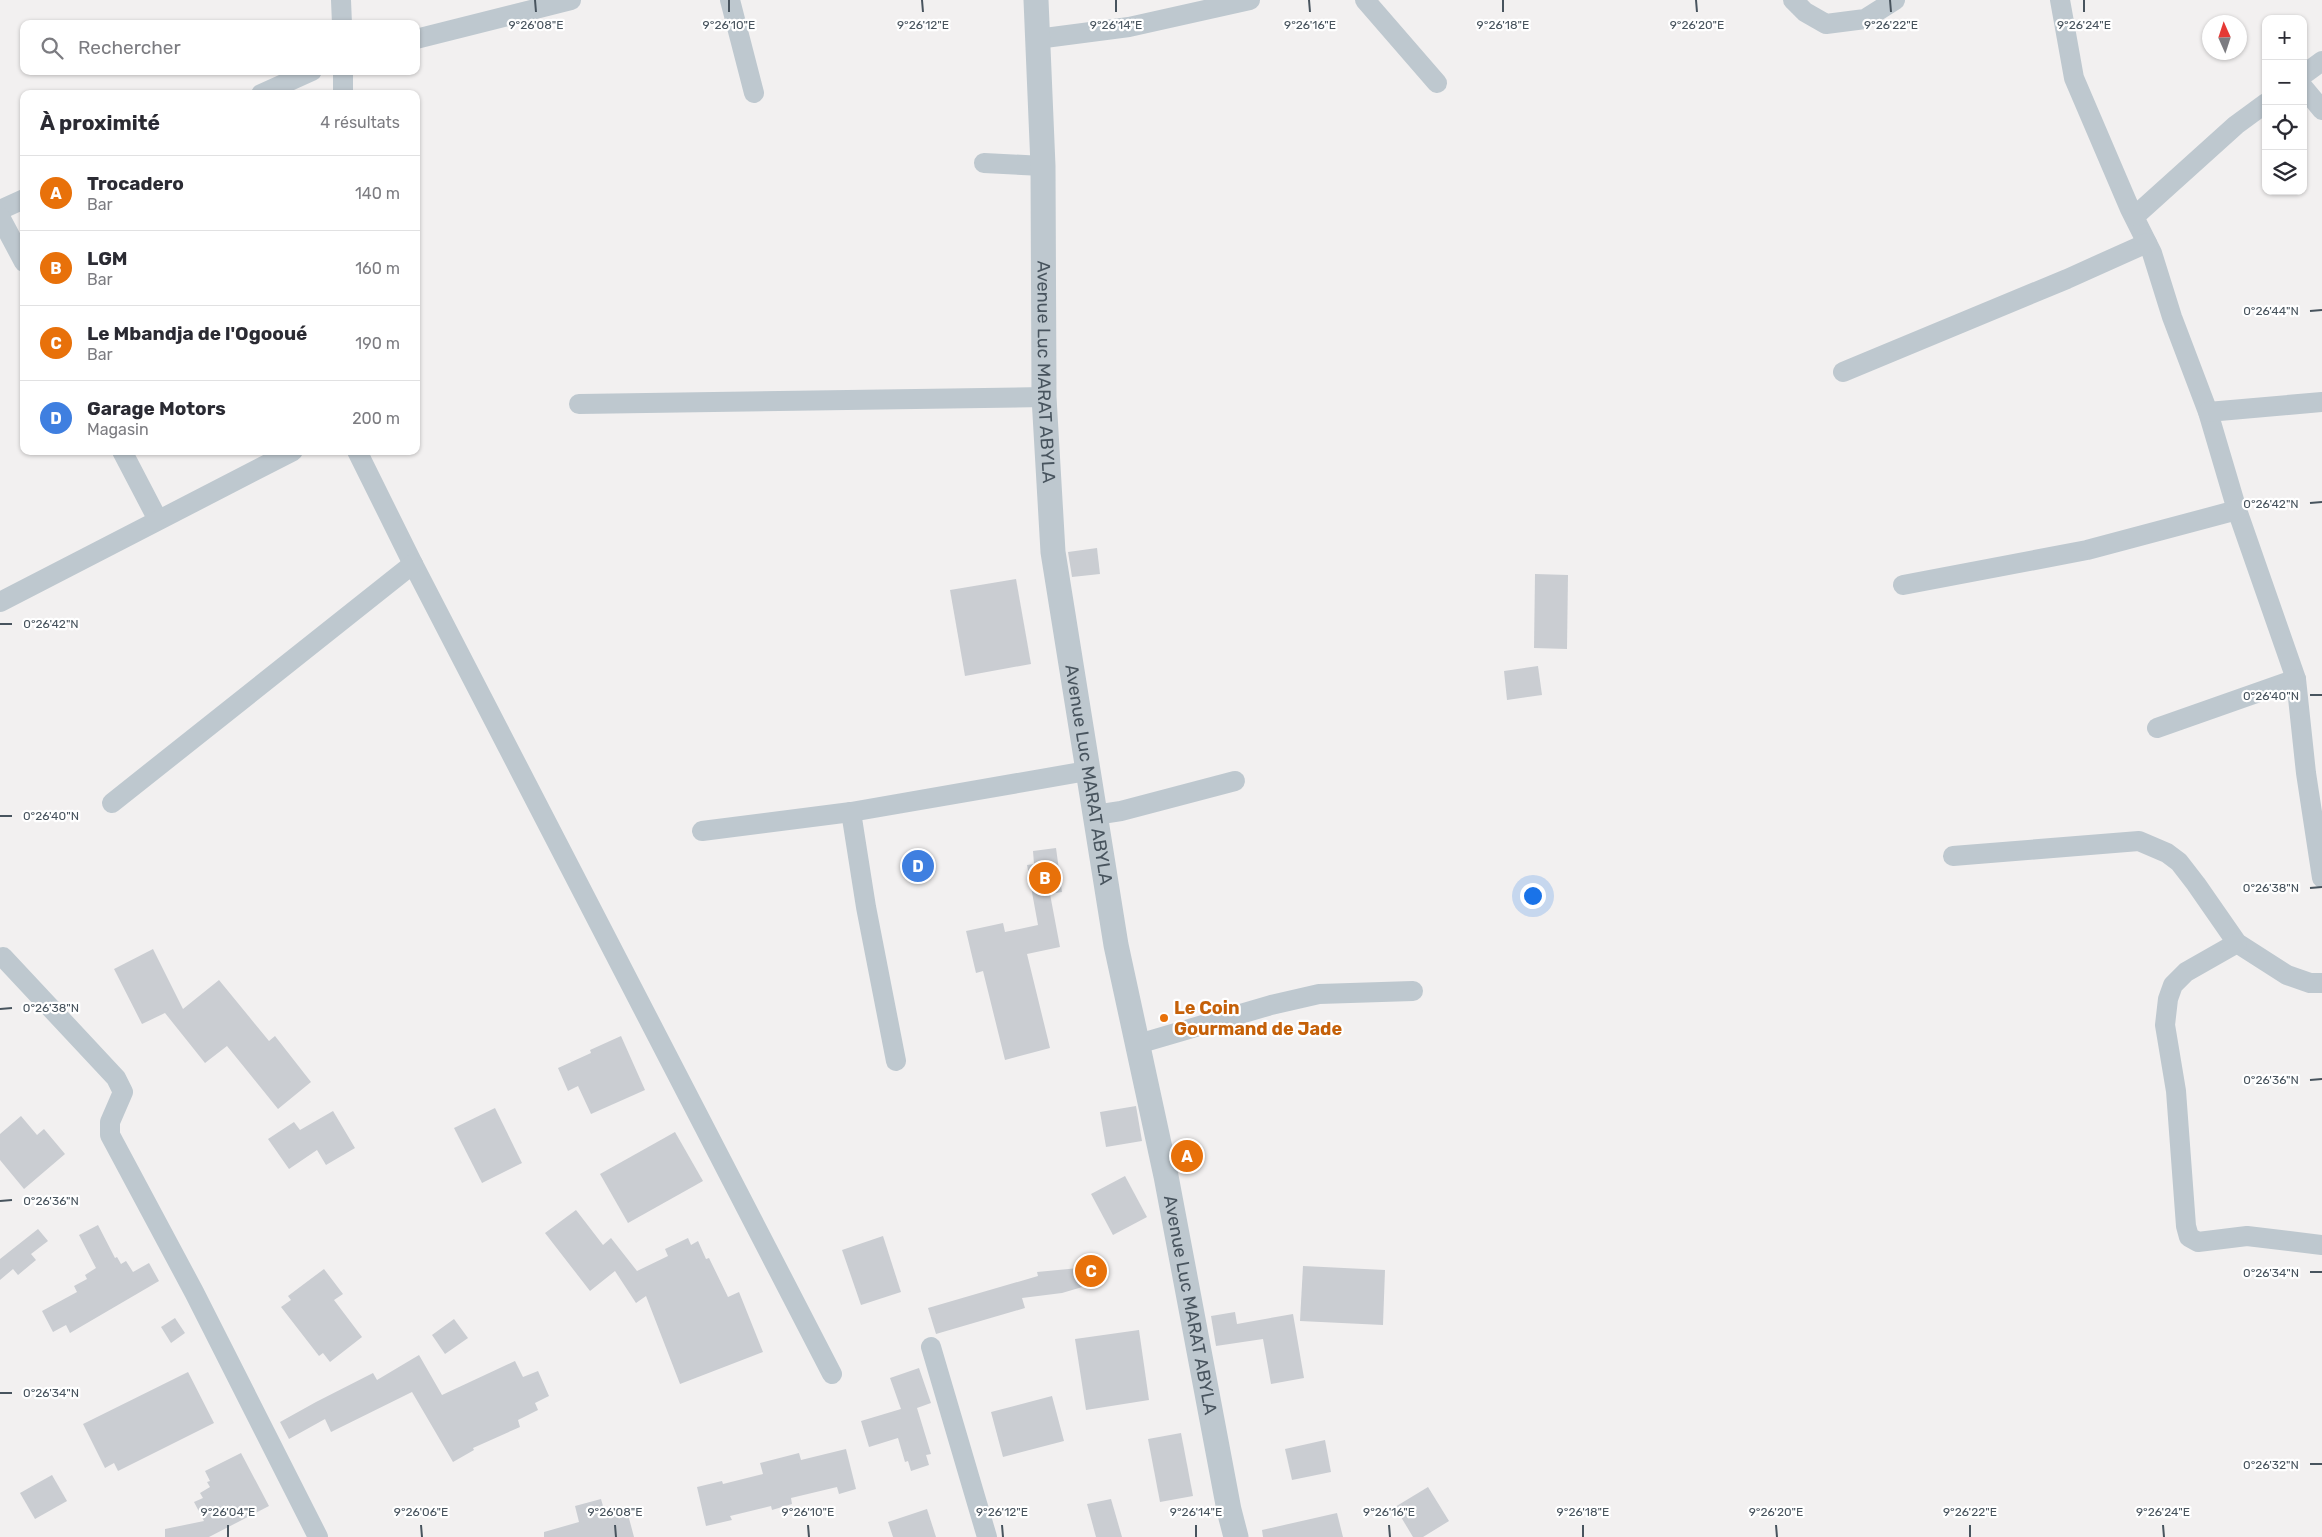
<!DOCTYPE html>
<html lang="fr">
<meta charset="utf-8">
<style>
:root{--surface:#fff;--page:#f2f2f3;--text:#2b2b33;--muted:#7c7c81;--line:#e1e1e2;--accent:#0f766e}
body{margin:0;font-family:Rubik,sans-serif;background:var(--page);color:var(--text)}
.controls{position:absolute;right:15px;top:15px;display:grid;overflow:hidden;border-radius:10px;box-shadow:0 1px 4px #0004}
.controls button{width:45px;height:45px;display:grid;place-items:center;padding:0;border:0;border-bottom:1px solid var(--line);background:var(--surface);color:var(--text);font:25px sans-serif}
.compass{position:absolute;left:2202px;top:15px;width:45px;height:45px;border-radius:50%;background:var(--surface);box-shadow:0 1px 4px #0004;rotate:357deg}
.you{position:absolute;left:1532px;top:895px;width:18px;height:18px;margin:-12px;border:4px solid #fff;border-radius:50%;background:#1a73e8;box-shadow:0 0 0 8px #1a73e833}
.badge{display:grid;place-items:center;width:32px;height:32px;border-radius:50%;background:var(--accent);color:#fff;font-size:16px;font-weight:700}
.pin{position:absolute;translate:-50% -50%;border:2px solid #fff;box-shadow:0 1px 5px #0006}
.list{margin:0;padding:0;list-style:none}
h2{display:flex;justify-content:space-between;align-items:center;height:65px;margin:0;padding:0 20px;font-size:21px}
h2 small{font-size:16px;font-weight:400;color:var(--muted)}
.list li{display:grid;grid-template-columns:32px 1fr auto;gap:15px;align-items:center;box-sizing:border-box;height:75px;padding:0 20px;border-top:1px solid var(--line)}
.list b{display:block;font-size:19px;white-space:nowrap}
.list p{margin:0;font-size:16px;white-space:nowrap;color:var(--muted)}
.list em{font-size:16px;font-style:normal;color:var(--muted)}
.icon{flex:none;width:28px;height:28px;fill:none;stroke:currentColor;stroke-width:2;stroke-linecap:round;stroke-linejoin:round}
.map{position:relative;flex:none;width:2322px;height:1537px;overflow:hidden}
.search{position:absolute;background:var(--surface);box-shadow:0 1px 4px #0004;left:20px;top:20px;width:400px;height:55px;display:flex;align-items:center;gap:12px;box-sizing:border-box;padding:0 18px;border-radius:10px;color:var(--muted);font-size:19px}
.panel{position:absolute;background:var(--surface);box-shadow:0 1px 4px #0004;left:20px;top:90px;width:400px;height:365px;border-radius:10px}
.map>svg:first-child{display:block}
.building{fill:#cacdd2}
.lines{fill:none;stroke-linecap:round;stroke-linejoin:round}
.minor{stroke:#bec8cf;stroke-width:20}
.tertiary{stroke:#bec8cf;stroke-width:25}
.ticks{fill:none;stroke:#48545e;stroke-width:2}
.food-dot{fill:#e8710a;stroke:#fff;stroke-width:2}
.labels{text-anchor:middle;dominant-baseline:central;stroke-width:4.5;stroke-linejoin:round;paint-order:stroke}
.street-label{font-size:18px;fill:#48545e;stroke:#fff}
.food-label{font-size:18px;font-weight:bold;fill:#c56008;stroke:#fff;text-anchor:start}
.ticks-label{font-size:12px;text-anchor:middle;fill:#48545e;stroke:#fff;stroke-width:4.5;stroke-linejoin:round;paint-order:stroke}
</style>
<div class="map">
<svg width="2322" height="1537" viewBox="0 0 2322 1537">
<rect width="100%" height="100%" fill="#f2f0f0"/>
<!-- building -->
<g class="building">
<polygon points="1097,548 1100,574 1072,577 1068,552"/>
<polygon points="1535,574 1568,575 1567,649 1534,648"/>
<polygon points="1016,579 1031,664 965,676 950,590"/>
<polygon points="1538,666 1542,695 1507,700 1504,671"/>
<polygon points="1056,848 1062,892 1050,894 1060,947 1027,954 1050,1048 1005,1060 983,971 976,973 966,931 1003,923 1005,932 1038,925 1027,865 1034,864 1033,851"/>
<polygon points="153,949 183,1009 219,980 269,1041 275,1036 311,1082 278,1109 227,1046 205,1063 165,1013 142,1024 114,969"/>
<polygon points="621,1036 645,1090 591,1114 578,1086 568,1091 558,1068 591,1053 590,1050"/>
<polygon points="1136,1106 1142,1141 1106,1147 1100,1112"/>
<polygon points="495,1108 522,1163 482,1183 454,1128"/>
<polygon points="333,1111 355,1148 326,1165 317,1150 289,1169 268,1139 294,1122 300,1130"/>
<polygon points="21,1116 37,1135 44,1129 65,1154 24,1189 0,1160 0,1134"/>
<polygon points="675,1132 703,1181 628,1223 600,1174"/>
<polygon points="1125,1176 1147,1217 1113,1235 1091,1194"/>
<polygon points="576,1210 603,1245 611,1238 637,1271 668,1256 665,1249 688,1238 691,1245 698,1241 706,1259 709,1258 728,1297 739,1292 763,1352 680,1384 646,1296 636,1303 615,1271 590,1291 545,1233"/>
<polygon points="98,1225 115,1258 117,1257 121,1264 126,1261 133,1272 149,1263 159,1281 70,1333 66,1325 53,1332 42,1311 77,1292 74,1286 87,1279 85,1275 96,1268 79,1235"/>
<polygon points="38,1229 48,1241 31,1254 36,1260 18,1275 13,1269 0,1280 0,1259"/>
<polygon points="883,1236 901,1292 861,1305 842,1250"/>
<polygon points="1098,1255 1106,1280 1062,1293 1022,1298 1025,1308 936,1334 928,1308 1038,1276 1037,1272 1079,1268 1077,1262"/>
<polygon points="1303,1266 1385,1270 1383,1325 1300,1321"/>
<polygon points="324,1269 343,1294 334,1300 362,1337 330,1362 323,1353 319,1356 281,1307 291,1300 288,1296"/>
<polygon points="1235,1312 1237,1324 1293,1314 1304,1378 1271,1384 1263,1339 1216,1346 1211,1316"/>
<polygon points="175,1318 185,1333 171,1343 161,1327"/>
<polygon points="454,1319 468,1338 445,1354 432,1335"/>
<polygon points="1139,1330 1149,1400 1086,1410 1075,1339"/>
<polygon points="419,1355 442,1395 515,1361 523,1377 538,1371 549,1396 535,1403 538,1410 518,1420 520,1427 473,1448 474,1450 453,1462 412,1392 331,1432 325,1419 289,1439 280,1422 316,1402 373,1373 377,1380"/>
<polygon points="919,1368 931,1403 917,1408 931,1454 926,1455 929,1465 911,1471 908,1461 905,1462 898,1438 869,1447 861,1421 901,1409 890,1378"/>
<polygon points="188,1372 214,1423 118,1471 114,1463 105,1468 83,1424"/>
<polygon points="1052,1396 1064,1441 1003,1457 991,1412"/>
<polygon points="1181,1433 1193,1496 1160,1502 1148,1439"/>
<polygon points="1325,1440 1331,1472 1292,1480 1285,1449"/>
<polygon points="846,1449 856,1489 839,1494 837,1487 791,1498 792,1504 772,1510 771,1506 730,1516 732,1520 706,1526 697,1487 722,1481 723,1484 763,1474 760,1463 799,1453 801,1460"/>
<polygon points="241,1453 269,1506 209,1537 165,1537 165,1529 204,1521 194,1502 203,1498 200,1493 210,1487 207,1482 210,1481 205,1471"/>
<polygon points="52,1475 67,1501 35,1519 20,1493"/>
<polygon points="1428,1487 1449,1521 1423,1537 1413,1537 1395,1507"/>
<polygon points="601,1499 605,1513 626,1507 634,1537 544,1537 544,1532 579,1522 575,1506"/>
<polygon points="1111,1499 1122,1537 1096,1537 1087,1504"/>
<polygon points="927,1509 936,1537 893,1537 888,1522"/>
<polygon points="1337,1513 1343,1537 1263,1537 1262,1530"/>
</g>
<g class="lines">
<!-- minor -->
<g class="minor">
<polyline points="341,0 342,24"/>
<polyline points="730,0 754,93"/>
<polyline points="1365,0 1437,83"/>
<polyline points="1793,0 1805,12 1826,24 1865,19 1895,0"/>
<polyline points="2060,0 2074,78 2130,209 2152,253 2172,317 2208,412 2237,510 2296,679 2306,773 2322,878"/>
<polyline points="416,39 571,0"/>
<polyline points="1037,39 1129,27 1250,0"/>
<polyline points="343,71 343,94"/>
<polyline points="2303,75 2322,61"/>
<polyline points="2303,87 2322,110"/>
<polyline points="261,94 312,71"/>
<polyline points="984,163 1043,166"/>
<polyline points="0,210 24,199"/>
<polyline points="2135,216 2236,125 2266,103"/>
<polyline points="0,217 24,262"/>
<polyline points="1843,372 2067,279 2147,243"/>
<polyline points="579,404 1044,397"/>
<polyline points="2208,412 2322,402"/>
<polyline points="122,451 158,520"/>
<polyline points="357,451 413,564 832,1374"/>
<polyline points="1903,585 2087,550 2237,510"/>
<polyline points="0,602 293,451"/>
<polyline points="2157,728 2296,679"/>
<polyline points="112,803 413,564"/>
<polyline points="851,812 866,907 896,1061"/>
<polyline points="1095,815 1121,811 1235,781"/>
<polyline points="702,831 851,812 1087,771"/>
<polyline points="1953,856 2139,841 2167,853 2179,862 2196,884 2237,943 2287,975 2310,983 2322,983"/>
<polyline points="2237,943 2186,972 2173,985 2168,999 2165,1025 2176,1091 2186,1226 2189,1237 2198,1242 2247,1236 2322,1245"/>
<polyline points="3,957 116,1078 123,1092 110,1122 110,1135 194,1292 318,1537"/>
<polyline points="1138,1044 1271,1005 1319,994 1413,991"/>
<polyline points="931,1347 987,1537"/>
</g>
<!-- tertiary -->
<path class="tertiary" id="s1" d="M 1036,0 L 1043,166 L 1044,397 L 1053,552 L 1116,945 L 1166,1176 L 1229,1510 L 1236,1537"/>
</g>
<!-- ticks -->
<path class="ticks" d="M 535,0 L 536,12M 729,0 L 729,12M 922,0 L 923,12M 1116,0 L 1116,12M 1309,0 L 1310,12M 1503,0 L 1503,12M 1696,0 L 1697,12M 1890,0 L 1891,12M 2084,0 L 2084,12M 2310,311 L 2322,310M 2310,503 L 2322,502M 0,624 L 12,624M 2310,695 L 2322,695M 0,816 L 12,816M 2310,888 L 2322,887M 0,1009 L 12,1008M 2310,1080 L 2322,1079M 0,1201 L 12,1200M 2310,1272 L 2322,1272M 0,1393 L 12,1393M 2310,1464 L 2322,1464M 228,1525 L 228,1537M 421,1525 L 422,1537M 615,1525 L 616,1537M 808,1525 L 809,1537M 1002,1525 L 1003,1537M 1196,1525 L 1196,1537M 1389,1525 L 1390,1537M 1583,1525 L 1583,1537M 1776,1525 L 1777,1537M 1970,1525 L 1970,1537M 2163,1525 L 2164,1537"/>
<!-- markers -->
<circle class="food-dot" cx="1164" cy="1018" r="5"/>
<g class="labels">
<!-- street labels -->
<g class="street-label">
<text stroke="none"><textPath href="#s1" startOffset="372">Avenue Luc MARAT ABYLA</textPath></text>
<text stroke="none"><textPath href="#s1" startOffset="778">Avenue Luc MARAT ABYLA</textPath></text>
<text stroke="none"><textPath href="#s1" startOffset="1318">Avenue Luc MARAT ABYLA</textPath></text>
</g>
<!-- food labels -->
<g class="food-label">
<text x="1174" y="1008">Le Coin<tspan x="1174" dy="21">Gourmand de Jade</tspan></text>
</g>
</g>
<g class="ticks-label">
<text x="536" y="29">9°26'08"E</text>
<text x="729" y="29">9°26'10"E</text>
<text x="923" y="29">9°26'12"E</text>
<text x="1116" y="29">9°26'14"E</text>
<text x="1310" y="29">9°26'16"E</text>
<text x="1503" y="29">9°26'18"E</text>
<text x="1697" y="29">9°26'20"E</text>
<text x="1891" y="29">9°26'22"E</text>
<text x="2084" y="29">9°26'24"E</text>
<text x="2271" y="315">0°26'44"N</text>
<text x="2271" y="508">0°26'42"N</text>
<text x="51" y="628">0°26'42"N</text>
<text x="2271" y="700">0°26'40"N</text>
<text x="51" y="820">0°26'40"N</text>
<text x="2271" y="892">0°26'38"N</text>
<text x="51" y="1012">0°26'38"N</text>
<text x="2271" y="1084">0°26'36"N</text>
<text x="51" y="1205">0°26'36"N</text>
<text x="2271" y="1277">0°26'34"N</text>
<text x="51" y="1397">0°26'34"N</text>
<text x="2271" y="1469">0°26'32"N</text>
<text x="228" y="1516">9°26'04"E</text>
<text x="421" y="1516">9°26'06"E</text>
<text x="615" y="1516">9°26'08"E</text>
<text x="808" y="1516">9°26'10"E</text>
<text x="1002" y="1516">9°26'12"E</text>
<text x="1196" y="1516">9°26'14"E</text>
<text x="1389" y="1516">9°26'16"E</text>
<text x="1583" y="1516">9°26'18"E</text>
<text x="1776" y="1516">9°26'20"E</text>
<text x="1970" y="1516">9°26'22"E</text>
<text x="2163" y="1516">9°26'24"E</text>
</g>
</svg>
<div class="controls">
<button>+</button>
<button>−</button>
<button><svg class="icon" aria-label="locate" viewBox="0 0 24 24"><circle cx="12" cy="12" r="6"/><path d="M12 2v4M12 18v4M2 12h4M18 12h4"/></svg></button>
<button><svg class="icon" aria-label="layers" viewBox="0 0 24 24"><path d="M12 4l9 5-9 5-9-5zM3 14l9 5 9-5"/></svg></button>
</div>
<svg class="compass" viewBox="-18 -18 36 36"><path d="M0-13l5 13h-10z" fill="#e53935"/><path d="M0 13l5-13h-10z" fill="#7c7c81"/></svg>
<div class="you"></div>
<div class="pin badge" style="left:1187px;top:1156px;background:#e8710a">A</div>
<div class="pin badge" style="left:1045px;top:878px;background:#e8710a">B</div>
<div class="pin badge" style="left:1091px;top:1271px;background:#e8710a">C</div>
<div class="pin badge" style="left:918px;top:866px;background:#3f7fe0">D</div>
<div class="search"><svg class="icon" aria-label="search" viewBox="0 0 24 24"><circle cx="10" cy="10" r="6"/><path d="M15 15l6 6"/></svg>Rechercher</div>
<section class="panel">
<h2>À proximité<small>4 résultats</small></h2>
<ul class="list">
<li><span class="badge" style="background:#e8710a">A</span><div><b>Trocadero</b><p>Bar</p></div><em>140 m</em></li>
<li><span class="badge" style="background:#e8710a">B</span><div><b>LGM</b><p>Bar</p></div><em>160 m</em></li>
<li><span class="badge" style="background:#e8710a">C</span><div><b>Le Mbandja de l'Ogooué</b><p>Bar</p></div><em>190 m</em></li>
<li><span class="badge" style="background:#3f7fe0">D</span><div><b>Garage Motors</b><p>Magasin</p></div><em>200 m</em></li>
</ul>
</section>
</div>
